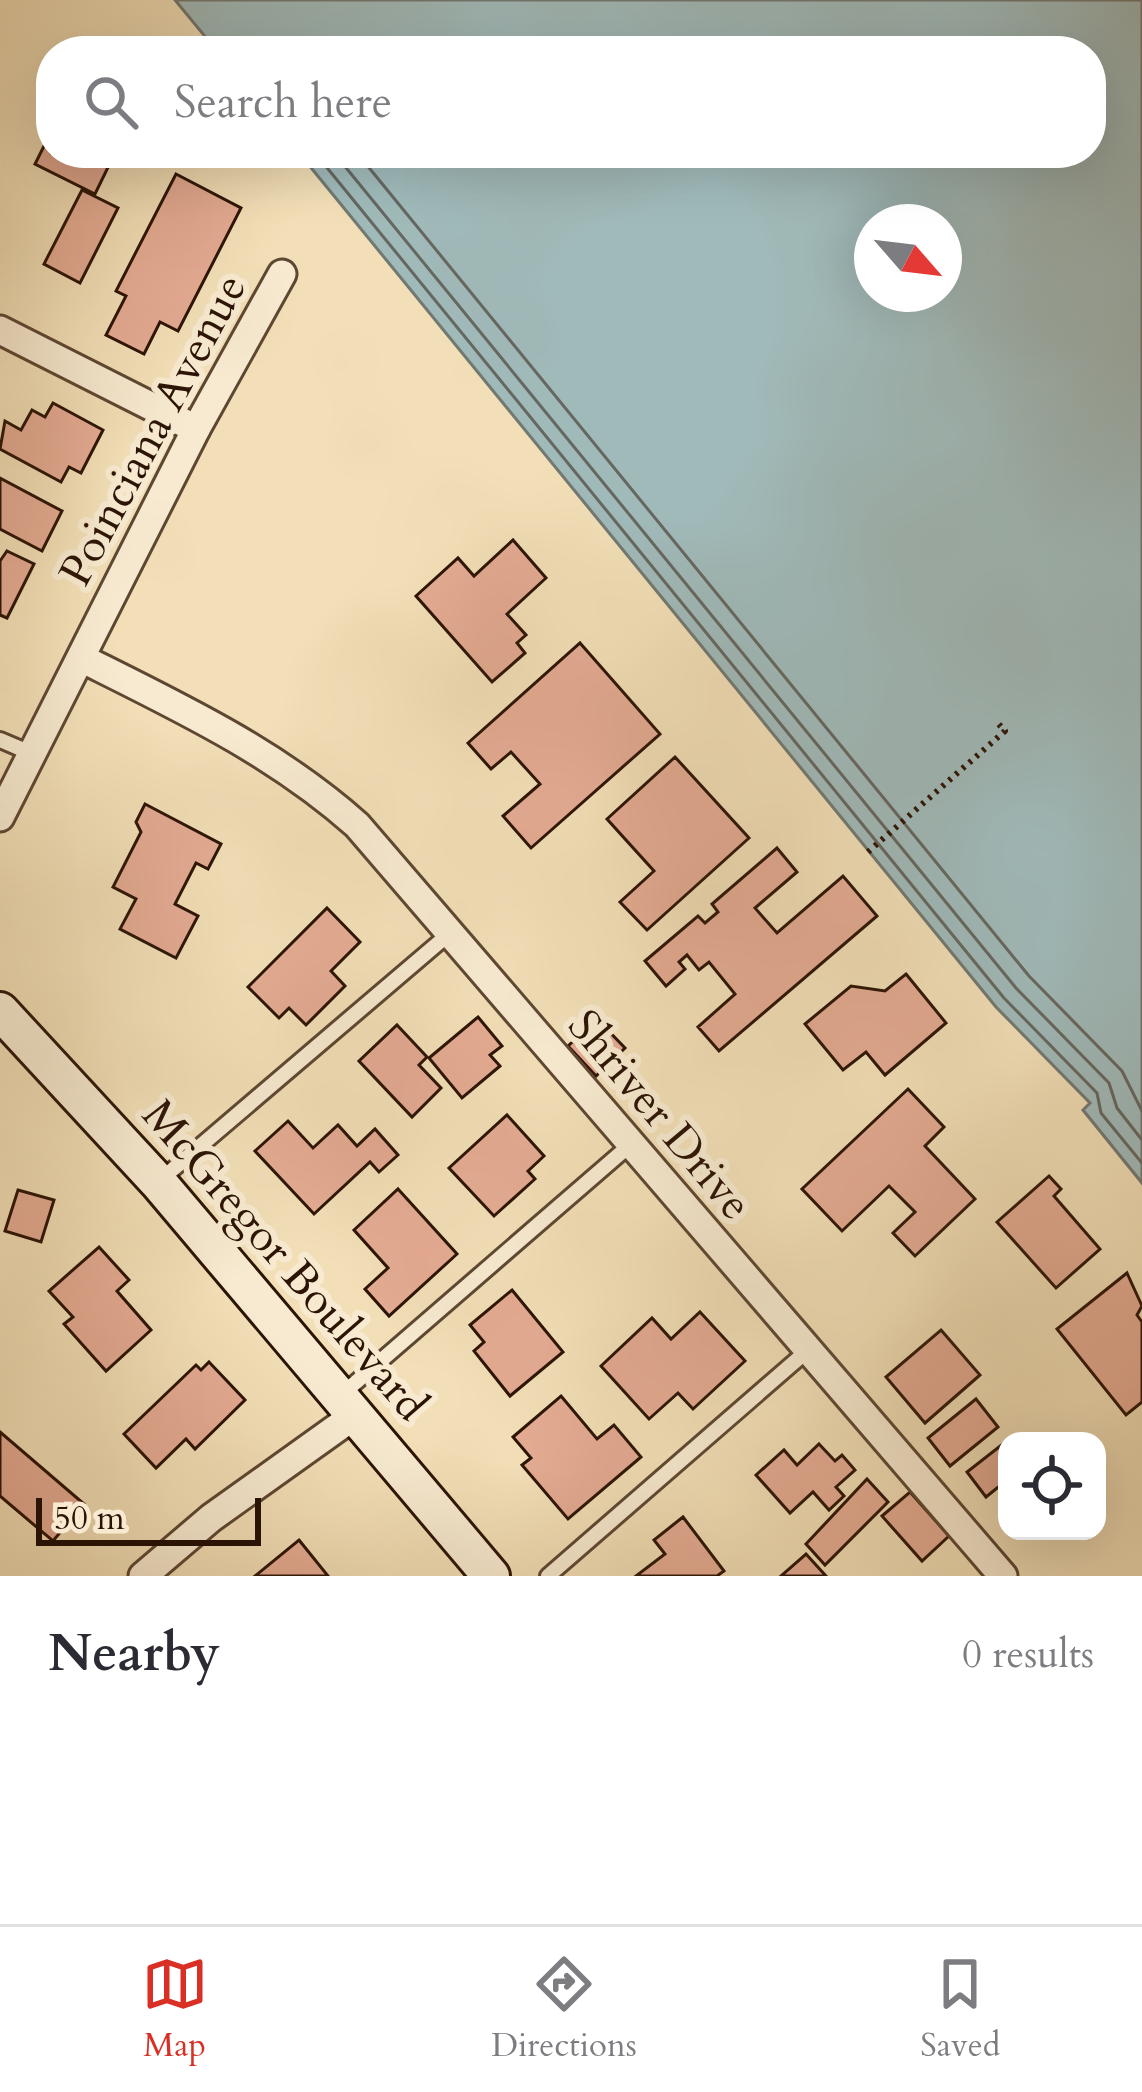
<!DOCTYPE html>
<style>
:root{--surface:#fff;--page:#f7f7f7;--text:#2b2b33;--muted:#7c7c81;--line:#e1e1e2;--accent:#d93025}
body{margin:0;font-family:Cardo,serif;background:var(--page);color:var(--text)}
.controls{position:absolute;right:36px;bottom:36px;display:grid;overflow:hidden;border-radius:24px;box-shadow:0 12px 48px #0002}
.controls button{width:108px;height:108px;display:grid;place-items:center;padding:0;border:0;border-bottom:3px solid var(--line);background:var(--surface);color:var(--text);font:60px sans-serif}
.compass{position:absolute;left:854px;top:204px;width:108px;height:108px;border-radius:50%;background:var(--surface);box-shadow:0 12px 48px #0002;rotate:118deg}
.scale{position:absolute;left:36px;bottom:30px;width:225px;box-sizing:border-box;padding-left:12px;border:6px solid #2c1405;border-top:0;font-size:33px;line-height:42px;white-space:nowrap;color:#2c1405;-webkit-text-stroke:9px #f7ead0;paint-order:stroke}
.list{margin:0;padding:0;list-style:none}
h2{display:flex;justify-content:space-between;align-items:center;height:156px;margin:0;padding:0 48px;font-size:51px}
h2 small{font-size:39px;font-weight:400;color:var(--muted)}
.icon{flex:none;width:66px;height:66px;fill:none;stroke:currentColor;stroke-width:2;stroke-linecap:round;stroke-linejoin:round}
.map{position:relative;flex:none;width:1142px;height:1576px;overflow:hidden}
.search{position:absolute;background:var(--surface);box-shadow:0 12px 48px #0002;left:36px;right:36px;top:36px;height:132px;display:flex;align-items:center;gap:30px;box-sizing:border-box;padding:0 42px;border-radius:48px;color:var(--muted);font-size:45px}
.sheet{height:348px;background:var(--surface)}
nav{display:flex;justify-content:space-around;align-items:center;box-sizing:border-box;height:168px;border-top:3px solid var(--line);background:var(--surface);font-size:33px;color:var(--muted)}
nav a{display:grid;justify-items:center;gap:6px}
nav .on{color:var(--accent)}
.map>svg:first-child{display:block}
.water{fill:#a0baba;stroke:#727872;stroke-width:3;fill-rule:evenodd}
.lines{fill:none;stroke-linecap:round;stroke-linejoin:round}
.shore{stroke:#666760;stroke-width:3}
.building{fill:#e4ab93;stroke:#2c1405;stroke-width:3}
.lane-casing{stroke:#5e4732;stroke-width:20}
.street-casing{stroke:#5e4732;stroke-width:33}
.secondary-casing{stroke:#2c1405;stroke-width:42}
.path{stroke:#2c1405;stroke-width:6;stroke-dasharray:3 6;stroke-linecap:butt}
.lane{stroke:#f7ead0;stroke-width:14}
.street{stroke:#f7ead0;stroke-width:27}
.secondary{stroke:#f7ead0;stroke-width:36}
.labels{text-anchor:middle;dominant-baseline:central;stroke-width:12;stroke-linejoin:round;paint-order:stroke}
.street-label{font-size:45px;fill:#2c1405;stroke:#f7ead0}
</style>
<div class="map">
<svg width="1142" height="1576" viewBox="0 0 1142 1576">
<rect width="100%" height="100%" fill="#f2dfb7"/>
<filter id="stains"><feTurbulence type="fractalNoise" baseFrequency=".00167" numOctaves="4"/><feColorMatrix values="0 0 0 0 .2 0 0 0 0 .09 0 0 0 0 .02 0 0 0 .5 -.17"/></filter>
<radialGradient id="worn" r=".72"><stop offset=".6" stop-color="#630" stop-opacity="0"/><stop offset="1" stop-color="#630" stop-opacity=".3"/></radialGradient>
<!-- water -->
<path class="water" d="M 175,0 L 1142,0 L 1142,1183 L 1083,1110 L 1090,1103 L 996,1007 L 299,153 L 1091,153 L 1091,51 L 217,51 ZM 872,222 L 944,222 L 944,294 L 872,294 Z"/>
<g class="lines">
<!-- shore -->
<g class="shore">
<polyline points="315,153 1004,998 1097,1093 1101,1113 1142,1163"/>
<polyline points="334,153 1016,988 1109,1083 1117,1108 1142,1140"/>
<polyline points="357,153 1029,976 1122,1071 1142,1111"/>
</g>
</g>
<!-- building -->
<g class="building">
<polygon points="51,132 51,153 115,153 95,194 35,164"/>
<polygon points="176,174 241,208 178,331 160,322 144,354 106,335 126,296 116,291"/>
<polygon points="82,190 118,208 80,283 44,264"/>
<polygon points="53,403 103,430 81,473 69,467 61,482 0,449 5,421 21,430 32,410 45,417"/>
<polygon points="0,478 62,511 42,551 0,529"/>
<polygon points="513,540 546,578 507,614 526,635 517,643 525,653 492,682 416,596 458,558 474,576"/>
<polygon points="7,551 34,564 7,618 0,615 0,561"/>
<polygon points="580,643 660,734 531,848 503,816 540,784 511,752 491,769 468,743"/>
<polygon points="675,757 749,838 647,930 620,902 654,871 607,819"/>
<polygon points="145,804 221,844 208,869 196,863 175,904 198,916 176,958 120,929 136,899 113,887 141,832 136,822"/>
<polygon points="777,848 797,872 755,908 777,933 843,876 877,916 719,1051 698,1027 735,994 709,962 699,970 687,955 679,962 685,969 666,986 645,961 698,916 705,923 718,912 712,904"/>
<polygon points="327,908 360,942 331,971 345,986 306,1025 289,1008 279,1018 248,987"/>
<polygon points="906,974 946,1023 885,1075 866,1052 843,1070 805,1024 851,986 885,991"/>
<polygon points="478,1017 502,1046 490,1055 500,1066 462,1098 429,1058"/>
<polygon points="597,1019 625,1048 596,1076 568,1046"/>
<polygon points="397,1025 427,1057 419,1065 441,1088 412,1117 359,1061"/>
<polygon points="908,1089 944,1127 925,1146 975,1199 915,1256 893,1233 915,1212 889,1186 842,1231 802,1189"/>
<polygon points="507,1115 544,1156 528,1171 535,1179 494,1216 449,1168"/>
<polygon points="288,1121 313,1148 338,1125 357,1146 375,1129 398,1155 379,1172 370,1162 314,1214 255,1151"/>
<polygon points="1049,1176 1061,1189 1054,1196 1100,1249 1056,1288 997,1222"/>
<polygon points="398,1189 457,1254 389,1316 365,1289 388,1268 354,1230"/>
<polygon points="18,1190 54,1200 41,1242 5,1231"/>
<polygon points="99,1247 129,1280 117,1291 151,1330 106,1371 64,1324 73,1317 49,1291"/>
<polygon points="1127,1273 1142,1306 1137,1315 1142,1322 1142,1402 1126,1415 1057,1329"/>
<polygon points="512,1290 563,1352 510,1396 474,1351 484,1342 470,1325"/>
<polygon points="700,1312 745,1361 693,1409 678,1393 649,1419 601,1366 652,1318 671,1339"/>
<polygon points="941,1330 980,1375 925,1423 886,1377"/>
<polygon points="209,1362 245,1400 195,1449 186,1439 156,1468 124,1434 196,1365 201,1370"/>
<polygon points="561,1396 597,1439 614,1425 641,1457 568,1519 522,1465 531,1458 513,1437"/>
<polygon points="976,1399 998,1427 950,1466 928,1438"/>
<polygon points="0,1432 84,1504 53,1541 0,1496"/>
<polygon points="1008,1440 1007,1480 986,1497 967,1472"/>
<polygon points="819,1444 835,1461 842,1455 855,1470 836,1487 844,1496 829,1510 813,1492 790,1513 756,1475 784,1450 797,1465"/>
<polygon points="867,1479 888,1502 825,1565 806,1544"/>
<polygon points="910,1492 949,1536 922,1561 882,1516"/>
<polygon points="683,1517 724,1571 717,1576 636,1576 665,1554 654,1540"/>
<polygon points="299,1540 328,1576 255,1576"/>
<polygon points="806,1554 826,1576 781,1576"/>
</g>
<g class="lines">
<!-- lane casing -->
<g class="lane-casing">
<g id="lane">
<polyline points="0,740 33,754"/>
<polyline points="158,1182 450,933"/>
<polyline points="340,1396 630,1145"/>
<polyline points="548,1576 807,1351"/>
</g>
</g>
<!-- street casing -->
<g class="street-casing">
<g id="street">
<polyline points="0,330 196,429"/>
<path d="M 81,658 C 179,707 275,752 357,825 L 1003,1576"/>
<polyline points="0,817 196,429 282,274"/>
<polyline points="143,1576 211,1518 355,1415"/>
</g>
</g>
<!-- secondary casing -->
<g class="secondary-casing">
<polyline id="secondary" points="0,1011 158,1182 491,1576"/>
</g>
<!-- path -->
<polyline class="path" points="868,852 1005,731 996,721"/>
<!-- lane -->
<use href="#lane" class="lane"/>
<!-- street -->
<use href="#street" class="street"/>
<!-- secondary -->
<use href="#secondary" class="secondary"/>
</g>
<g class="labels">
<!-- street labels -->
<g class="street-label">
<text transform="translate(153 430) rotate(-62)">Poinciana Avenue</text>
<text transform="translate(660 1115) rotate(50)">Shriver Drive</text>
<text transform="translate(285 1260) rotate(49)">McGregor Boulevard</text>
</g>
</g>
<rect width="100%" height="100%" filter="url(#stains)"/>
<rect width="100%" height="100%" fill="url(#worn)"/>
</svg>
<div class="controls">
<button><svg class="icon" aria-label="locate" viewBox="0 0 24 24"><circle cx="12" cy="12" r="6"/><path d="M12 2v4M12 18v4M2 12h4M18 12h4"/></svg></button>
</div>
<svg class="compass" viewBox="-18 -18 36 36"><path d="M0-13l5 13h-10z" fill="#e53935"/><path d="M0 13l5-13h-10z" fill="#7c7c81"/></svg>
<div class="scale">50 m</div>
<div class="search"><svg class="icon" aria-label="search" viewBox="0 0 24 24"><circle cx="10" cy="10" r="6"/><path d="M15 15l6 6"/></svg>Search here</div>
</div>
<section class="sheet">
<h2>Nearby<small>0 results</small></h2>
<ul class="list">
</ul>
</section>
<nav>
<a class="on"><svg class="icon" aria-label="map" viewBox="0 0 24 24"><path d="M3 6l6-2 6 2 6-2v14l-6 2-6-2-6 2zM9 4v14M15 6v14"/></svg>Map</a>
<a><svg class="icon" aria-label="directions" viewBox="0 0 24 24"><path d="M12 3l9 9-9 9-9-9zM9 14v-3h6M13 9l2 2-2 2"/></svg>Directions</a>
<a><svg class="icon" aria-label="saved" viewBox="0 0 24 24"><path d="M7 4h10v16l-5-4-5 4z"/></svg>Saved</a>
</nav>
